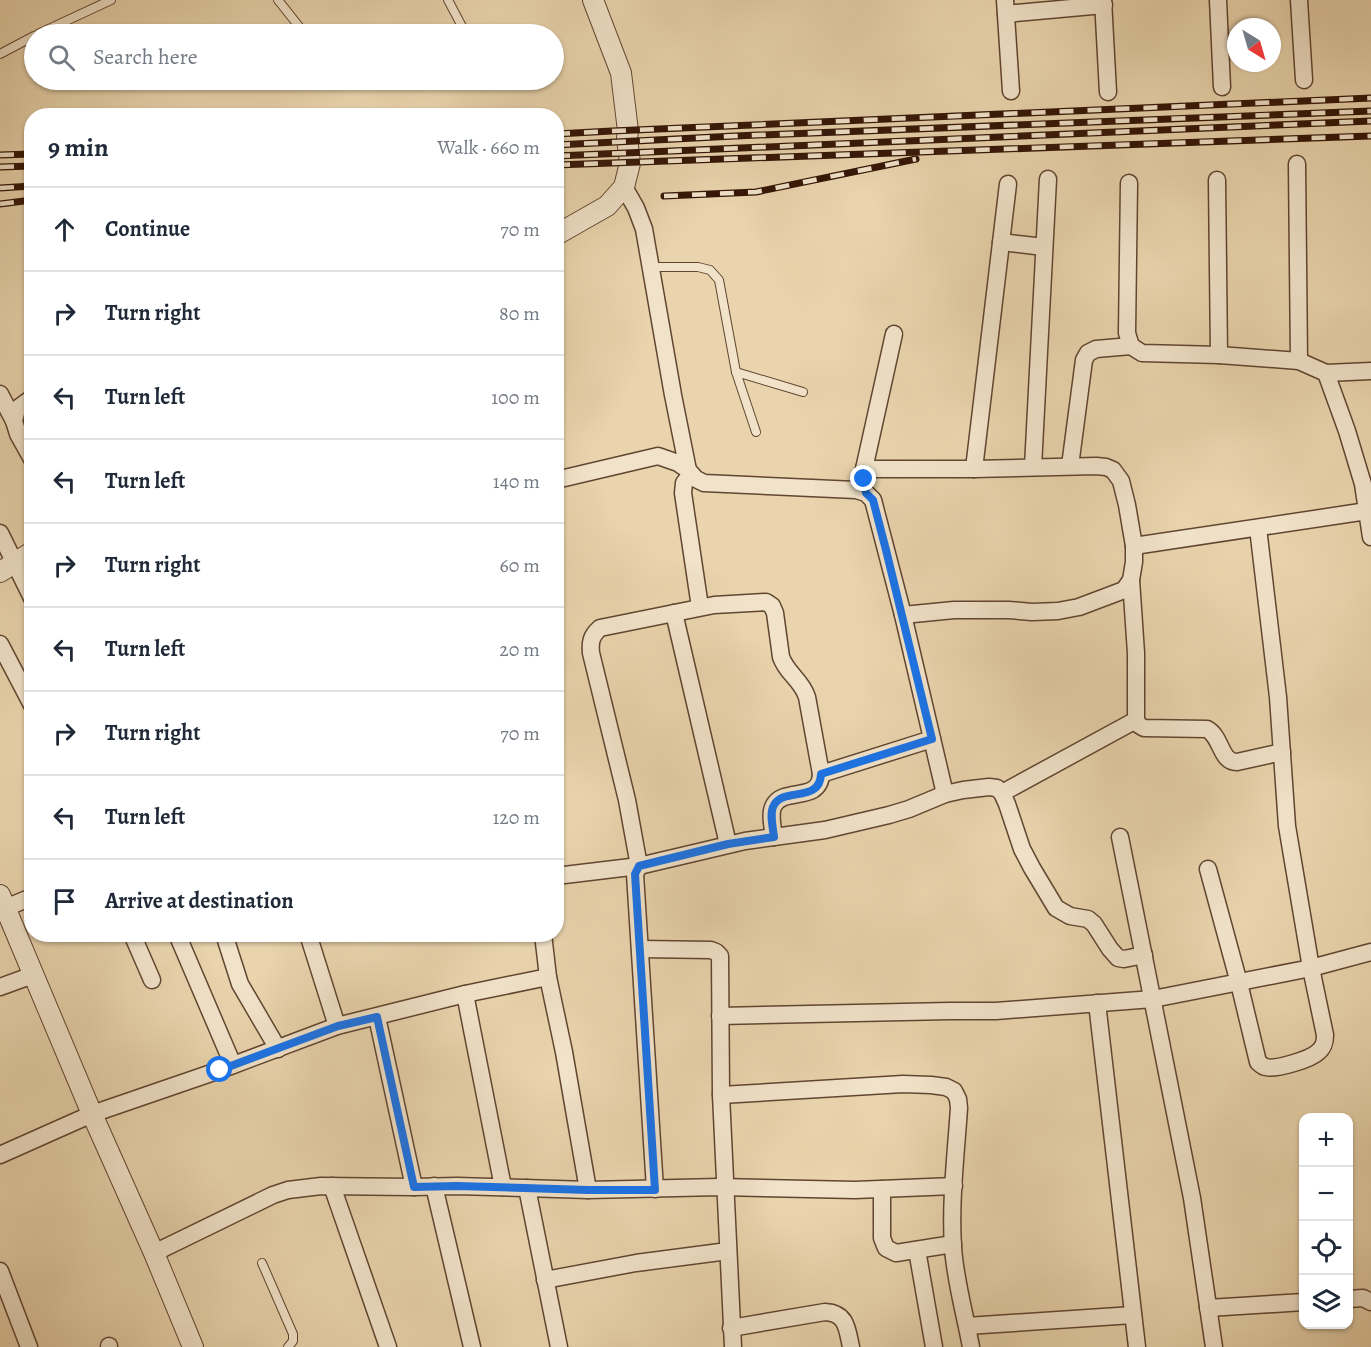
<!DOCTYPE html>
<meta charset="utf-8">
<style>
:root{--surface:#fff;--page:#f2f2f3;--text:#1f2937;--muted:#747a83;--line:#e0e1e3}
body{margin:0;font-family:Alegreya,serif;background:var(--page);color:var(--text)}
.controls{position:absolute;right:18px;bottom:18px;display:grid;overflow:hidden;border-radius:12px;box-shadow:0 2px 4px #0004}
.controls button{width:54px;height:54px;display:grid;place-items:center;padding:0;border:0;border-bottom:2px solid var(--line);background:var(--surface);color:var(--text);font:30px sans-serif}
.compass{position:absolute;left:1227px;top:18px;width:54px;height:54px;border-radius:50%;background:var(--surface);box-shadow:0 2px 4px #0004;rotate:143deg}
.stop{position:absolute;width:18px;height:18px;margin:-14px;border:4px solid #1a73e8;border-radius:50%;background:#fff}
.stop.end{background:#1a73e8;border-color:#fff;box-shadow:0 2px 6px #0008}
.list{margin:0;padding:0;list-style:none}
h2{display:flex;justify-content:space-between;align-items:center;height:78px;margin:0;padding:0 24px;font-size:26px}
h2 small{font-size:20px;font-weight:400;color:var(--muted)}
.list li{display:grid;grid-template-columns:39px 1fr auto;gap:18px;align-items:center;box-sizing:border-box;height:84px;padding:0 24px;border-top:2px solid var(--line)}
.list b{display:block;font-size:22px;white-space:nowrap}
.list em{font-size:20px;font-style:normal;color:var(--muted)}
.icon{flex:none;width:33px;height:33px;fill:none;stroke:currentColor;stroke-width:2;stroke-linecap:round;stroke-linejoin:round}
.map{position:relative;flex:none;width:1371px;height:1347px;overflow:hidden}
.search{position:absolute;background:var(--surface);box-shadow:0 2px 4px #0004;left:24px;top:24px;width:540px;height:66px;display:flex;align-items:center;gap:15px;box-sizing:border-box;padding:0 21px;border-radius:33px;color:var(--muted);font-size:22px}
.panel{position:absolute;background:var(--surface);box-shadow:0 2px 4px #0004;left:24px;top:108px;width:540px;height:834px;border-radius:24px}
.map>svg:first-child{display:block}
.lines{fill:none;stroke-linecap:round;stroke-linejoin:round}
.service-casing{stroke:#614530;stroke-width:10}
.minor-casing{stroke:#614530;stroke-width:19}
.tertiary-casing{stroke:#614530;stroke-width:22}
.service{stroke:#f1e3ca;stroke-width:8}
.minor{stroke:#f1e3ca;stroke-width:16}
.tertiary{stroke:#f1e3ca;stroke-width:20}
.rail-casing{stroke:#341506;stroke-width:7}
.rail{stroke:#f1e3ca;stroke-width:4.5;stroke-dasharray:14;stroke-linecap:butt}
.route{stroke:#1a73e8;stroke-width:8}
</style>
<div class="map">
<svg width="1371" height="1347" viewBox="0 0 1371 1347">
<rect width="100%" height="100%" fill="#e9d4ad"/>
<filter id="stains"><feTurbulence type="fractalNoise" baseFrequency=".00333" numOctaves="4"/><feColorMatrix values="0 0 0 0 .2 0 0 0 0 .09 0 0 0 0 .02 0 0 0 .5 -.17"/></filter>
<radialGradient id="worn" r=".72"><stop offset=".6" stop-color="#630" stop-opacity="0"/><stop offset="1" stop-color="#630" stop-opacity=".3"/></radialGradient>
<g class="lines">
<!-- service casing -->
<g class="service-casing">
<g id="service">
<polyline points="278,0 305,34"/>
<polyline points="448,0 466,34"/>
<polyline points="38,34 111,0"/>
<polyline points="0,54 34,36"/>
<polyline points="651,267 698,267 710,270 719,280 736,372 756,432"/>
<polyline points="736,372 803,392"/>
<polyline points="262,1263 293,1334 293,1341 288,1347"/>
</g>
</g>
<!-- minor casing -->
<g class="minor-casing">
<g id="minor">
<polyline points="1005,0 1011,91"/>
<polyline points="1103,0 1108,92"/>
<polyline points="1218,0 1222,87"/>
<polyline points="1299,0 1304,80"/>
<polyline points="1006,14 1104,5"/>
<polyline points="1297,164 1299,361"/>
<polyline points="1217,180 1219,355"/>
<polyline points="1129,183 1127,333 1131,346 1142,353 1219,355 1299,361 1326,373 1371,371"/>
<polyline points="624,187 636,208 644,229 673,395 688,470 696,479 704,483 856,490 866,493 873,500 903,615 945,794"/>
<polyline points="1001,242 1044,247"/>
<polyline points="1326,373 1347,431 1363,484 1371,537"/>
<polyline points="0,394 14,421"/>
<polyline points="32,398 17,409 14,421 18,434 32,459"/>
<polyline points="1070,466 1084,360 1088,353 1096,349 1131,346"/>
<polyline points="1033,467 1048,179"/>
<polyline points="864,469 974,469 1096,466 1106,467 1113,470 1121,481 1127,505 1134,546 1134,562 1131,580 1124,590 1079,607 1058,611 1032,612 1009,610 954,610 903,615"/>
<polyline points="974,469 1008,184"/>
<polyline points="691,474 684,483 683,493 700,607"/>
<polyline points="556,480 658,456 678,463 688,470"/>
<polyline points="864,480 864,469 894,334"/>
<polyline points="0,533 32,598"/>
<polyline points="1134,546 1367,511"/>
<path d="M 1131,580 L 1136,653 L 1136,720 L 1139,725 L 1144,728 L 1207,729 C 1222,737 1220,762 1237,762 L 1282,752"/>
<polyline points="674,613 728,844"/>
<polyline points="0,644 32,705"/>
<polyline points="821,774 932,739"/>
<polyline points="1002,793 1136,720"/>
<polyline points="1120,837 1192,1198 1214,1347"/>
<path d="M 1208,869 L 1239,983 L 1258,1062 C 1260,1064 1264,1067 1266,1067 C 1276,1070 1311,1059 1318,1052 C 1324,1047 1325,1042 1325,1035 L 1311,968 L 1287,826 L 1278,697 L 1258,528"/>
<polyline points="556,876 639,866 745,841 825,830 889,815 909,809 945,794 963,790 989,787 997,788 1002,793 1007,804 1022,849 1032,868 1056,908 1070,916 1088,919 1094,924 1110,949 1118,958 1124,959 1144,955"/>
<polyline points="5,908 32,897"/>
<polyline points="132,934 152,980"/>
<polyline points="177,934 233,1065"/>
<polyline points="224,934 240,984 278,1049"/>
<polyline points="308,934 337,1026"/>
<polyline points="543,934 548,977 564,1052 588,1190"/>
<polyline points="640,949 711,950 716,952 720,956 721,1095 733,1347"/>
<polyline points="0,987 33,975"/>
<polyline points="465,994 503,1187"/>
<polyline points="1097,1003 1137,1347"/>
<polyline points="720,1016 950,1011 996,1011 1153,999 1311,968 1371,952"/>
<polyline points="377,1017 414,1187"/>
<path d="M 721,1095 L 903,1084 L 931,1085 L 946,1087 L 954,1091 L 958,1099 L 959,1108 C 956,1153 950,1203 953,1247 C 955,1280 965,1314 971,1347"/>
<polyline points="0,1155 92,1114 220,1070 337,1026 465,994 548,977"/>
<polyline points="332,1186 388,1347"/>
<polyline points="434,1186 472,1347"/>
<polyline points="527,1188 559,1347"/>
<path d="M 655,1189 L 635,874 L 639,866 L 627,800 L 591,653 C 590,642 591,636 600,628 L 714,605 L 766,602 L 772,606 L 775,613 L 781,657 C 787,674 801,679 807,697 L 821,774 C 820,803 784,787 774,805 C 769,813 773,828 774,837"/>
<polyline points="882,1189 882,1238 886,1248 896,1253 953,1244"/>
<polyline points="917,1250 934,1347"/>
<polyline points="154,1253 273,1195 288,1190 321,1186 414,1187 457,1186 588,1190 720,1187 855,1190 954,1186"/>
<polyline points="0,1271 29,1347"/>
<polyline points="545,1280 636,1263 728,1251"/>
<polyline points="1348,1299 1363,1298 1371,1302"/>
<polyline points="1208,1308 1304,1302"/>
<polyline points="967,1326 1133,1315"/>
<path d="M 731,1328 L 825,1312 C 847,1313 847,1329 851,1347"/>
<polyline points="109,1346 109,1347"/>
</g>
</g>
<!-- tertiary casing -->
<g class="tertiary-casing">
<g id="tertiary">
<polyline points="556,235 607,206 624,187 630,163 627,138 628,131 621,73 593,0"/>
<polyline points="0,572 32,552"/>
<polyline points="0,895 92,1114 154,1253 193,1347"/>
</g>
</g>
<!-- service -->
<use href="#service" class="service"/>
<!-- minor -->
<use href="#minor" class="minor"/>
<!-- tertiary -->
<use href="#tertiary" class="tertiary"/>
<!-- rail casing -->
<g class="rail-casing">
<g id="rail">
<polyline points="556,134 612,131 1371,98"/>
<polyline points="556,145 735,136 1371,111"/>
<polyline points="0,155 32,154"/>
<polyline points="556,156 1371,121"/>
<polyline points="556,165 1371,136"/>
<polyline points="0,167 32,166"/>
<polyline points="0,188 32,186"/>
<polyline points="664,196 756,192 916,159"/>
<polyline points="0,204 32,200"/>
</g>
</g>
<!-- rail -->
<use href="#rail" class="rail"/>
</g>
<g class="lines">
<!-- route -->
<path class="route" d="M 220,1070 L 338,1026 L 377,1017 L 414,1187 L 457,1186 L 588,1190 L 655,1190 L 635,874 L 639,866 L 728,844 L 774,837 C 773,828 769,813 774,805 C 784,787 820,803 821,774 L 932,739 L 886,550 L 873,500 L 866,493 L 864,479"/>
</g>
<rect width="100%" height="100%" filter="url(#stains)"/>
<rect width="100%" height="100%" fill="url(#worn)"/>
</svg>
<div class="controls">
<button>+</button>
<button>−</button>
<button><svg class="icon" aria-label="locate" viewBox="0 0 24 24"><circle cx="12" cy="12" r="6"/><path d="M12 2v4M12 18v4M2 12h4M18 12h4"/></svg></button>
<button><svg class="icon" aria-label="layers" viewBox="0 0 24 24"><path d="M12 4l9 5-9 5-9-5zM3 14l9 5 9-5"/></svg></button>
</div>
<svg class="compass" viewBox="-18 -18 36 36"><path d="M0-13l5 13h-10z" fill="#e53935"/><path d="M0 13l5-13h-10z" fill="#747a83"/></svg>
<div class="stop" style="left:220px;top:1070px"></div>
<div class="stop end" style="left:864px;top:479px"></div>
<div class="search"><svg class="icon" aria-label="search" viewBox="0 0 24 24"><circle cx="10" cy="10" r="6"/><path d="M15 15l6 6"/></svg>Search here</div>
<section class="panel">
<h2>9 min<small>Walk · 660 m</small></h2>
<ul class="list">
<li><svg class="icon" aria-label="ahead" viewBox="0 0 24 24"><path d="M12 20V5M6 11l6-6 6 6"/></svg><div><b>Continue</b></div><em>70 m</em></li>
<li><svg class="icon" aria-label="right" viewBox="0 0 24 24"><path d="M7 20v-9h11M14 6l5 5-5 5"/></svg><div><b>Turn right</b></div><em>80 m</em></li>
<li><svg class="icon" aria-label="left" viewBox="0 0 24 24"><path d="M17 20v-9H6M10 6l-5 5 5 5"/></svg><div><b>Turn left</b></div><em>100 m</em></li>
<li><svg class="icon" aria-label="left" viewBox="0 0 24 24"><path d="M17 20v-9H6M10 6l-5 5 5 5"/></svg><div><b>Turn left</b></div><em>140 m</em></li>
<li><svg class="icon" aria-label="right" viewBox="0 0 24 24"><path d="M7 20v-9h11M14 6l5 5-5 5"/></svg><div><b>Turn right</b></div><em>60 m</em></li>
<li><svg class="icon" aria-label="left" viewBox="0 0 24 24"><path d="M17 20v-9H6M10 6l-5 5 5 5"/></svg><div><b>Turn left</b></div><em>20 m</em></li>
<li><svg class="icon" aria-label="right" viewBox="0 0 24 24"><path d="M7 20v-9h11M14 6l5 5-5 5"/></svg><div><b>Turn right</b></div><em>70 m</em></li>
<li><svg class="icon" aria-label="left" viewBox="0 0 24 24"><path d="M17 20v-9H6M10 6l-5 5 5 5"/></svg><div><b>Turn left</b></div><em>120 m</em></li>
<li><svg class="icon" aria-label="arrive" viewBox="0 0 24 24"><path d="M6 21V4h12l-3 4 3 4H6"/></svg><div><b>Arrive at destination</b></div></li>
</ul>
</section>
</div>
